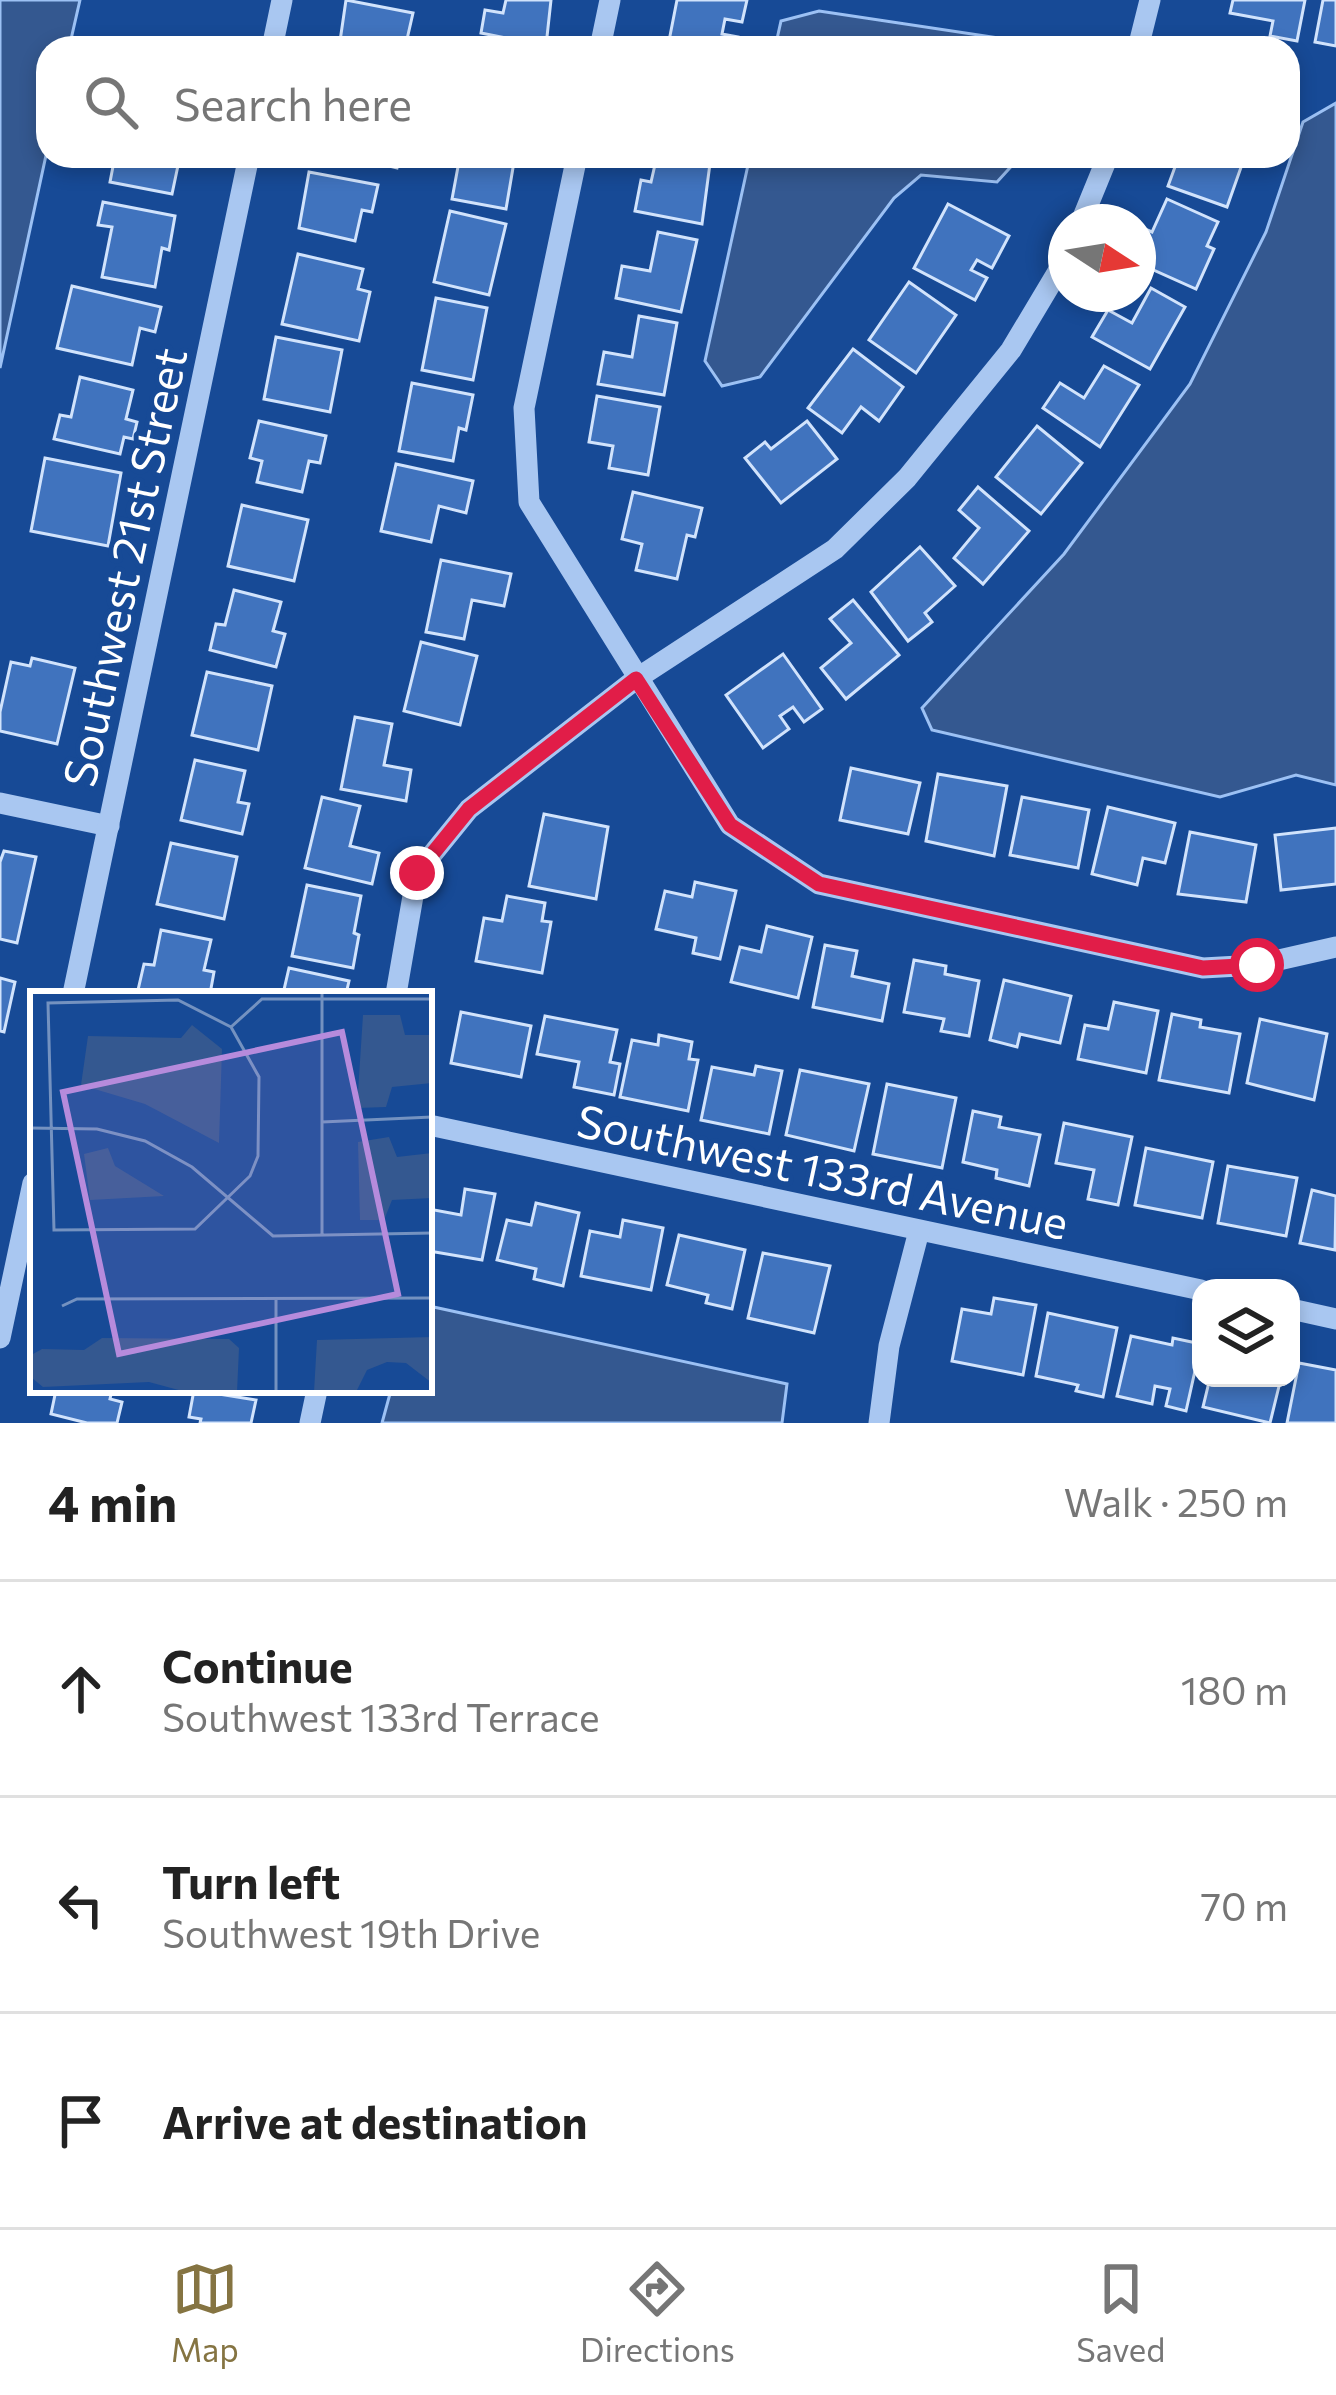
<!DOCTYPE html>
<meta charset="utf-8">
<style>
:root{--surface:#fff;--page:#f6f6f6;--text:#222;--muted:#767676;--line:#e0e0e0;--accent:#857442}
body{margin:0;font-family:Commissioner,sans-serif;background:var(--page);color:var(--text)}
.controls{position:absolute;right:36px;bottom:36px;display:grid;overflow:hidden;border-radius:24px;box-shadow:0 6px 18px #0003}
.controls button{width:108px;height:108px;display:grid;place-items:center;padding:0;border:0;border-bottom:3px solid var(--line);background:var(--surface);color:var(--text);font:60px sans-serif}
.compass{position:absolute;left:1048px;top:204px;width:108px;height:108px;border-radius:50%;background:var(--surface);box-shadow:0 6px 18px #0003;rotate:102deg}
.stop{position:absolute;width:36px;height:36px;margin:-27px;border:9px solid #e11d48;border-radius:50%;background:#fff}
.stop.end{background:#e11d48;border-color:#fff;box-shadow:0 3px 12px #0008}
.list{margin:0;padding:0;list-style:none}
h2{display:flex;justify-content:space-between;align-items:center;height:156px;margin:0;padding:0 48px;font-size:51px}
h2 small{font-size:39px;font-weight:400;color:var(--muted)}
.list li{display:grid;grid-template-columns:78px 1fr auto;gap:36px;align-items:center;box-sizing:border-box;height:216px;padding:0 48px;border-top:3px solid var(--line)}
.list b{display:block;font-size:45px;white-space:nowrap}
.list p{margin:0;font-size:39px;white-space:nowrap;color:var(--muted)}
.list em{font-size:39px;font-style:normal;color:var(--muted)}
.icon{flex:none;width:66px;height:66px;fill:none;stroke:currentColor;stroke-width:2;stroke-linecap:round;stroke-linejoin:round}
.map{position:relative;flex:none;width:1336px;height:1423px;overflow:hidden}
.search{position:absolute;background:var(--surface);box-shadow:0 6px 18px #0003;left:36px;right:36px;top:36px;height:132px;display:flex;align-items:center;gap:30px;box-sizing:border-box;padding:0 42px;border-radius:36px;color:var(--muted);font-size:45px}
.sheet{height:804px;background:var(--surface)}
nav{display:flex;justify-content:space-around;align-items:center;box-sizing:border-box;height:168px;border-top:3px solid var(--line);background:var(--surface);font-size:33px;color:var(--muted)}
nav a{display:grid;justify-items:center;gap:6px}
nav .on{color:var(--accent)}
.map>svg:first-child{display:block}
.water{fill:#345890;stroke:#9cc1f4;stroke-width:3}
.building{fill:#4073be;stroke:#d1e3fc;stroke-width:3}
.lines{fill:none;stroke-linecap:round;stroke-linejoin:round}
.minor{stroke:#a9c7f1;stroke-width:21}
.route{stroke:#e11d48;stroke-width:15}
.labels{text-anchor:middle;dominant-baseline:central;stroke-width:10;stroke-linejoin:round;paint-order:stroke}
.street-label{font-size:45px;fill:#fff;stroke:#174a96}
.inset-road{fill:none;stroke:#7492c0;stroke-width:3}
.view{fill:#b68bdc;fill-opacity:0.15;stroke:#b68bdc;stroke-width:6}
.inset-edge{fill:none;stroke:#fff;stroke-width:6}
</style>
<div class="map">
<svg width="1336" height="1423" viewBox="0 0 1336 1423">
<rect width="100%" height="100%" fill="#174a96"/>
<!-- water -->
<g class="water">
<polygon points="0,0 80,0 69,48 48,48 48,146 0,368"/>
<polygon points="819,11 1012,40 1011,48 775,48 781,21"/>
<polygon points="1336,103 1336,785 1296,775 1220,797 932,730 922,708 1064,554 1190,384 1266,232 1303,122"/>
<polygon points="750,156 1014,156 1017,160 997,182 921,175 894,198 760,377 722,386 705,361"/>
<polygon points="429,1306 787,1384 782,1423 382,1423 391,1390 429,1390"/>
</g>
<!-- building -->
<g class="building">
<polygon points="346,0 413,13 405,48 339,48"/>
<polygon points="506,0 551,0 546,46 481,33 485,10 503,13"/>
<polygon points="677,0 747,0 742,22 725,19 722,34 738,37 736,48 668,46"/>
<polygon points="1233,0 1305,0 1297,41 1270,36 1273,21 1230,13"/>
<polygon points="1323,0 1336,0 1336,46 1315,42"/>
<polygon points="115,156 180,156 172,194 110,182"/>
<polygon points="348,156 400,156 397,168"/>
<polygon points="460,156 515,156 506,209 452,199"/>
<polygon points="657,156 711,156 702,224 635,211 641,180 651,182"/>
<polygon points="1179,156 1245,156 1227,207 1168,186"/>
<polygon points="309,172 378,185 372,212 362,210 355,241 299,228"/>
<polygon points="1167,199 1218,222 1207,246 1214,249 1196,289 1138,263 1138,245 1145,229 1152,232"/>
<polygon points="103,202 175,216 169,250 162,248 155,287 102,277 112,227 98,225"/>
<polygon points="948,204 1009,236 992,268 977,260 971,270 987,278 975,300 914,268"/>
<polygon points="450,211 506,224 489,295 434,282"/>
<polygon points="658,232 697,240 681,312 616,298 622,266 650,271"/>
<polygon points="298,254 363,269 358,289 370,292 359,341 282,324"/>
<polygon points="909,282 956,315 916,373 869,340"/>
<polygon points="72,286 161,307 155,332 140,328 132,365 57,348"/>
<polygon points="1151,288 1185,307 1150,369 1092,337 1108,310 1132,323"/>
<polygon points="436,298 487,308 473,380 422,370"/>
<polygon points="639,316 677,323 664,395 598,384 604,352 632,357"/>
<polygon points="276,337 342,350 330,412 264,399"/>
<polygon points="853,349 903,387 879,421 861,407 842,433 808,408"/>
<polygon points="1104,366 1139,385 1100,447 1043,408 1060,383 1084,398"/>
<polygon points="80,377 133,390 126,419 137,422 133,439 124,437 120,454 54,439 60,415 71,417"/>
<polygon points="412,383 473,395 466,430 459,428 453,461 399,451"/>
<polygon points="597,396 660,407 648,475 609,468 613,446 589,442"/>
<polygon points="259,421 326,436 320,463 309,461 302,492 257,482 262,461 250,458"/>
<polygon points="807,421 837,459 781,503 745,458 765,442 771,449"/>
<polygon points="1037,426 1082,463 1041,514 996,477"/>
<polygon points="45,458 121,473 108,546 31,531"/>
<polygon points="396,464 473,481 466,513 439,506 431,542 381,531"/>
<polygon points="978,487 1029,531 983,584 954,558 979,528 959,510"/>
<polygon points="633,492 702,508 695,537 687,535 677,579 636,570 642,544 622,539"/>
<polygon points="242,505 308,520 294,581 228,566"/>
<polygon points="920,547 955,586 925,613 932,622 908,641 871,592"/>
<polygon points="441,560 511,574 504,606 472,600 464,639 426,632"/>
<polygon points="234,590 281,602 273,631 285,634 276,667 210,650 216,624 225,625"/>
<polygon points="853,600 899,655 846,699 821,668 851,643 830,619"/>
<polygon points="421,642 477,656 460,725 404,711"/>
<polygon points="783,654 822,709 804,722 793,707 780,716 789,729 763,748 726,695"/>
<polygon points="32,658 75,668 57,744 0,731 0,712 11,662 30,666"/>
<polygon points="207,672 272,686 258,750 192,735"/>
<polygon points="355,717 392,724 384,765 411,770 406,801 341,789"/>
<polygon points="195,760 245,771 238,802 249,804 242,834 181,820"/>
<polygon points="851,768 920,783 908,834 840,820"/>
<polygon points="938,774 1007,786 994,856 926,841"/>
<polygon points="322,797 360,806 350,846 379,853 372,884 305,868"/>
<polygon points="1022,797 1089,810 1078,868 1010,855"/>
<polygon points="1108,807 1175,823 1165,863 1143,858 1137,885 1092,874"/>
<polygon points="544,814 608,827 596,899 529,886"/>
<polygon points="1336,828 1336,884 1281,890 1275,835"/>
<polygon points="1190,832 1256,845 1246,902 1178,894"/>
<polygon points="171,843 237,857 224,919 157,904"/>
<polygon points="4,851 36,857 17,943 0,939 0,862"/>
<polygon points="695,882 736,891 720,959 693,953 696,938 656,929 665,891 692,897"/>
<polygon points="307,885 361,896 354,933 359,935 353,968 292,956"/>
<polygon points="507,896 545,903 542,921 551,922 542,973 476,961 484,918 502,921"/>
<polygon points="767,926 812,937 798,998 731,982 740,947 761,952"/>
<polygon points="161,930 211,940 204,970 214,972 210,994 138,990 144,964 154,965"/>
<polygon points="825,945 857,951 852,976 889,984 882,1021 813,1007"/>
<polygon points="914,960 946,966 945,974 979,981 969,1036 941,1031 944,1019 904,1012"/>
<polygon points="289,968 349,981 346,994 283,994"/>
<polygon points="0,978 15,982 4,1032 0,1031"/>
<polygon points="1004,980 1071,996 1060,1043 1020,1034 1017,1047 990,1040"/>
<polygon points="1114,1002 1158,1011 1146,1073 1078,1059 1085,1025 1108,1029"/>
<polygon points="461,1012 531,1026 521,1077 451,1063"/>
<polygon points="1172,1014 1201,1020 1200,1027 1240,1034 1229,1093 1159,1080"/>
<polygon points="545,1016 617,1030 610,1062 620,1064 614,1095 574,1087 579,1062 537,1054"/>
<polygon points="1260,1019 1327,1034 1314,1100 1247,1083"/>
<polygon points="659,1035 692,1042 689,1059 698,1060 688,1111 620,1097 632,1040 658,1045"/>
<polygon points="756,1066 782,1071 769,1134 701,1120 712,1067 754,1075"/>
<polygon points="800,1070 869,1084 854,1151 786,1135"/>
<polygon points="887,1084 956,1098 942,1168 873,1154"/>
<polygon points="973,1111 1001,1117 999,1127 1040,1135 1029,1186 996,1178 997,1170 963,1162"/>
<polygon points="1064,1123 1132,1137 1118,1205 1088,1199 1094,1170 1056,1163"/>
<polygon points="1146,1148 1213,1162 1202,1218 1135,1205"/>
<polygon points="1228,1166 1297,1178 1286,1236 1218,1223"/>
<polygon points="465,1189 495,1194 482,1260 429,1251 429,1209 461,1215"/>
<polygon points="1312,1190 1336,1196 1335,1250 1300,1243"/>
<polygon points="536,1203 579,1213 563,1286 534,1279 536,1269 497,1260 507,1220 531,1225"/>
<polygon points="623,1220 663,1228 651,1290 581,1276 590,1231 620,1237"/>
<polygon points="679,1235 745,1250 732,1309 706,1303 708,1295 667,1285"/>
<polygon points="763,1253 830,1266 814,1333 748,1318"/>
<polygon points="994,1298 1036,1305 1023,1375 952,1361 962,1309 991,1314"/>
<polygon points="1048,1313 1117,1328 1103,1397 1076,1391 1078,1385 1036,1376"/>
<polygon points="1131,1336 1172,1345 1173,1338 1201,1344 1186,1411 1166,1406 1170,1389 1155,1386 1152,1404 1117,1396"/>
<polygon points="1299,1363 1336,1370 1336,1423 1287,1423"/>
<polygon points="1210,1378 1281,1378 1270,1423 1203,1407"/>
<polygon points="56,1390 112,1390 110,1399 122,1402 117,1423 87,1423 51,1414"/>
<polygon points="194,1390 256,1400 251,1423 200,1423 201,1419 189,1417"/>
</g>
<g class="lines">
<!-- minor -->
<g class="minor">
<polyline points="272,48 282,0"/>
<polyline points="600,48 610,0"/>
<polyline points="1138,48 1150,0"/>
<polyline points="577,156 524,408 529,502 730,825 819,884 1203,968 1257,965 1336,947"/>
<polyline points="1081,222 1108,156"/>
<polyline points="0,803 109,826"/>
<polyline points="73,994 249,156"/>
<polyline points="396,994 417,873 469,809 636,679 835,549 907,478 1011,350 1066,258"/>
<polyline points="429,1125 1201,1290"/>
<polyline points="1291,1309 1336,1319"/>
<polyline points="0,1338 33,1183"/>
<polyline points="310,1423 317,1390"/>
<polyline points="879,1423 889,1346 919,1231"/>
</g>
</g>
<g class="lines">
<!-- route -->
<polyline class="route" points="417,873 469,809 636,679 730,825 819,884 1203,968 1257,965"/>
</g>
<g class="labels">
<!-- street labels -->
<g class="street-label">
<text transform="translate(123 567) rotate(-78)">Southwest 21st Street</text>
<text transform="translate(823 1170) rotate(12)">Southwest 133rd Avenue</text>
</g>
</g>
<!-- overview -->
<g transform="translate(30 991)">
<rect width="402" height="402" fill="#174a96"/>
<path d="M 333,24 L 370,24 L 375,44 L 402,44 L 402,92 L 362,96 L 356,116 L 327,117 ZM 162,34 L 192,58 L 189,152 L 115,113 L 51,94 L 58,45 L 151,47 ZM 359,146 L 367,166 L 402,162 L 402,207 L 362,209 L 354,229 L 330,229 L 328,151 ZM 78,157 L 85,175 L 134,205 L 60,209 L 54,163 ZM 402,346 L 402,392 L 376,372 L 357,371 L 337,379 L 326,401 L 284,401 L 287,349 ZM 72,347 L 199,348 L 209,357 L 207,401 L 156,401 L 119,391 L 13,396 L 2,387 L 3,363 L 12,358 L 54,359 Z" fill="#345890"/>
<path class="inset-road" d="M 201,36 L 229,86 L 228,165 L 220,185 L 165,238 L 24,239 L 18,12 L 148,9 L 201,36 L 232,8 L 402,8M 292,131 L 402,126M 0,137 L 67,138 L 115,150 L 162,176 L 243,245 L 402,242M 292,243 L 292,1M 32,315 L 47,308 L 402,307M 246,401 L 246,307"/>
<path class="view" d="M 312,41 L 368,303 L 89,363 L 33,101 Z"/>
<rect width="402" height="402" class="inset-edge"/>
</g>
</svg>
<div class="controls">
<button><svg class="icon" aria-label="layers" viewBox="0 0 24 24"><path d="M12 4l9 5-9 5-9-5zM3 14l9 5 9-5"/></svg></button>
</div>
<svg class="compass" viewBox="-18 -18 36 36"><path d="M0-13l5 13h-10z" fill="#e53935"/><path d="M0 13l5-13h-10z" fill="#767676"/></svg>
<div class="stop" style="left:1257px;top:965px"></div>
<div class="stop end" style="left:417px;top:873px"></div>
<div class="search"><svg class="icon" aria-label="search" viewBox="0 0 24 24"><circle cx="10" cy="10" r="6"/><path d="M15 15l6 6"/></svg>Search here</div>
</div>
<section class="sheet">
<h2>4 min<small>Walk · 250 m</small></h2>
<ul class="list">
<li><svg class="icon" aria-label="ahead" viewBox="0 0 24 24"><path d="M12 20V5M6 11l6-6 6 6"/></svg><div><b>Continue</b><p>Southwest 133rd Terrace</p></div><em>180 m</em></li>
<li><svg class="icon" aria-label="left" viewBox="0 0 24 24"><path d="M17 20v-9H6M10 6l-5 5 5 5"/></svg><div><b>Turn left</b><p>Southwest 19th Drive</p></div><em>70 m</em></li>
<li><svg class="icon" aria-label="arrive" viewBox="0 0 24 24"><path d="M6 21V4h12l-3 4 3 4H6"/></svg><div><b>Arrive at destination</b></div></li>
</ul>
</section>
<nav>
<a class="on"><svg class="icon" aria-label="map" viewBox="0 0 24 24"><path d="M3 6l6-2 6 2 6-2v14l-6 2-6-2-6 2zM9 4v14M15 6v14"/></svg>Map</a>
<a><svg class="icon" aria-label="directions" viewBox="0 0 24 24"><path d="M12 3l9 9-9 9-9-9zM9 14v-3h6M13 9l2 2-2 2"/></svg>Directions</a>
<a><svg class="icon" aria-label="saved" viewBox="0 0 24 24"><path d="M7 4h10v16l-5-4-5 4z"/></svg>Saved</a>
</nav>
